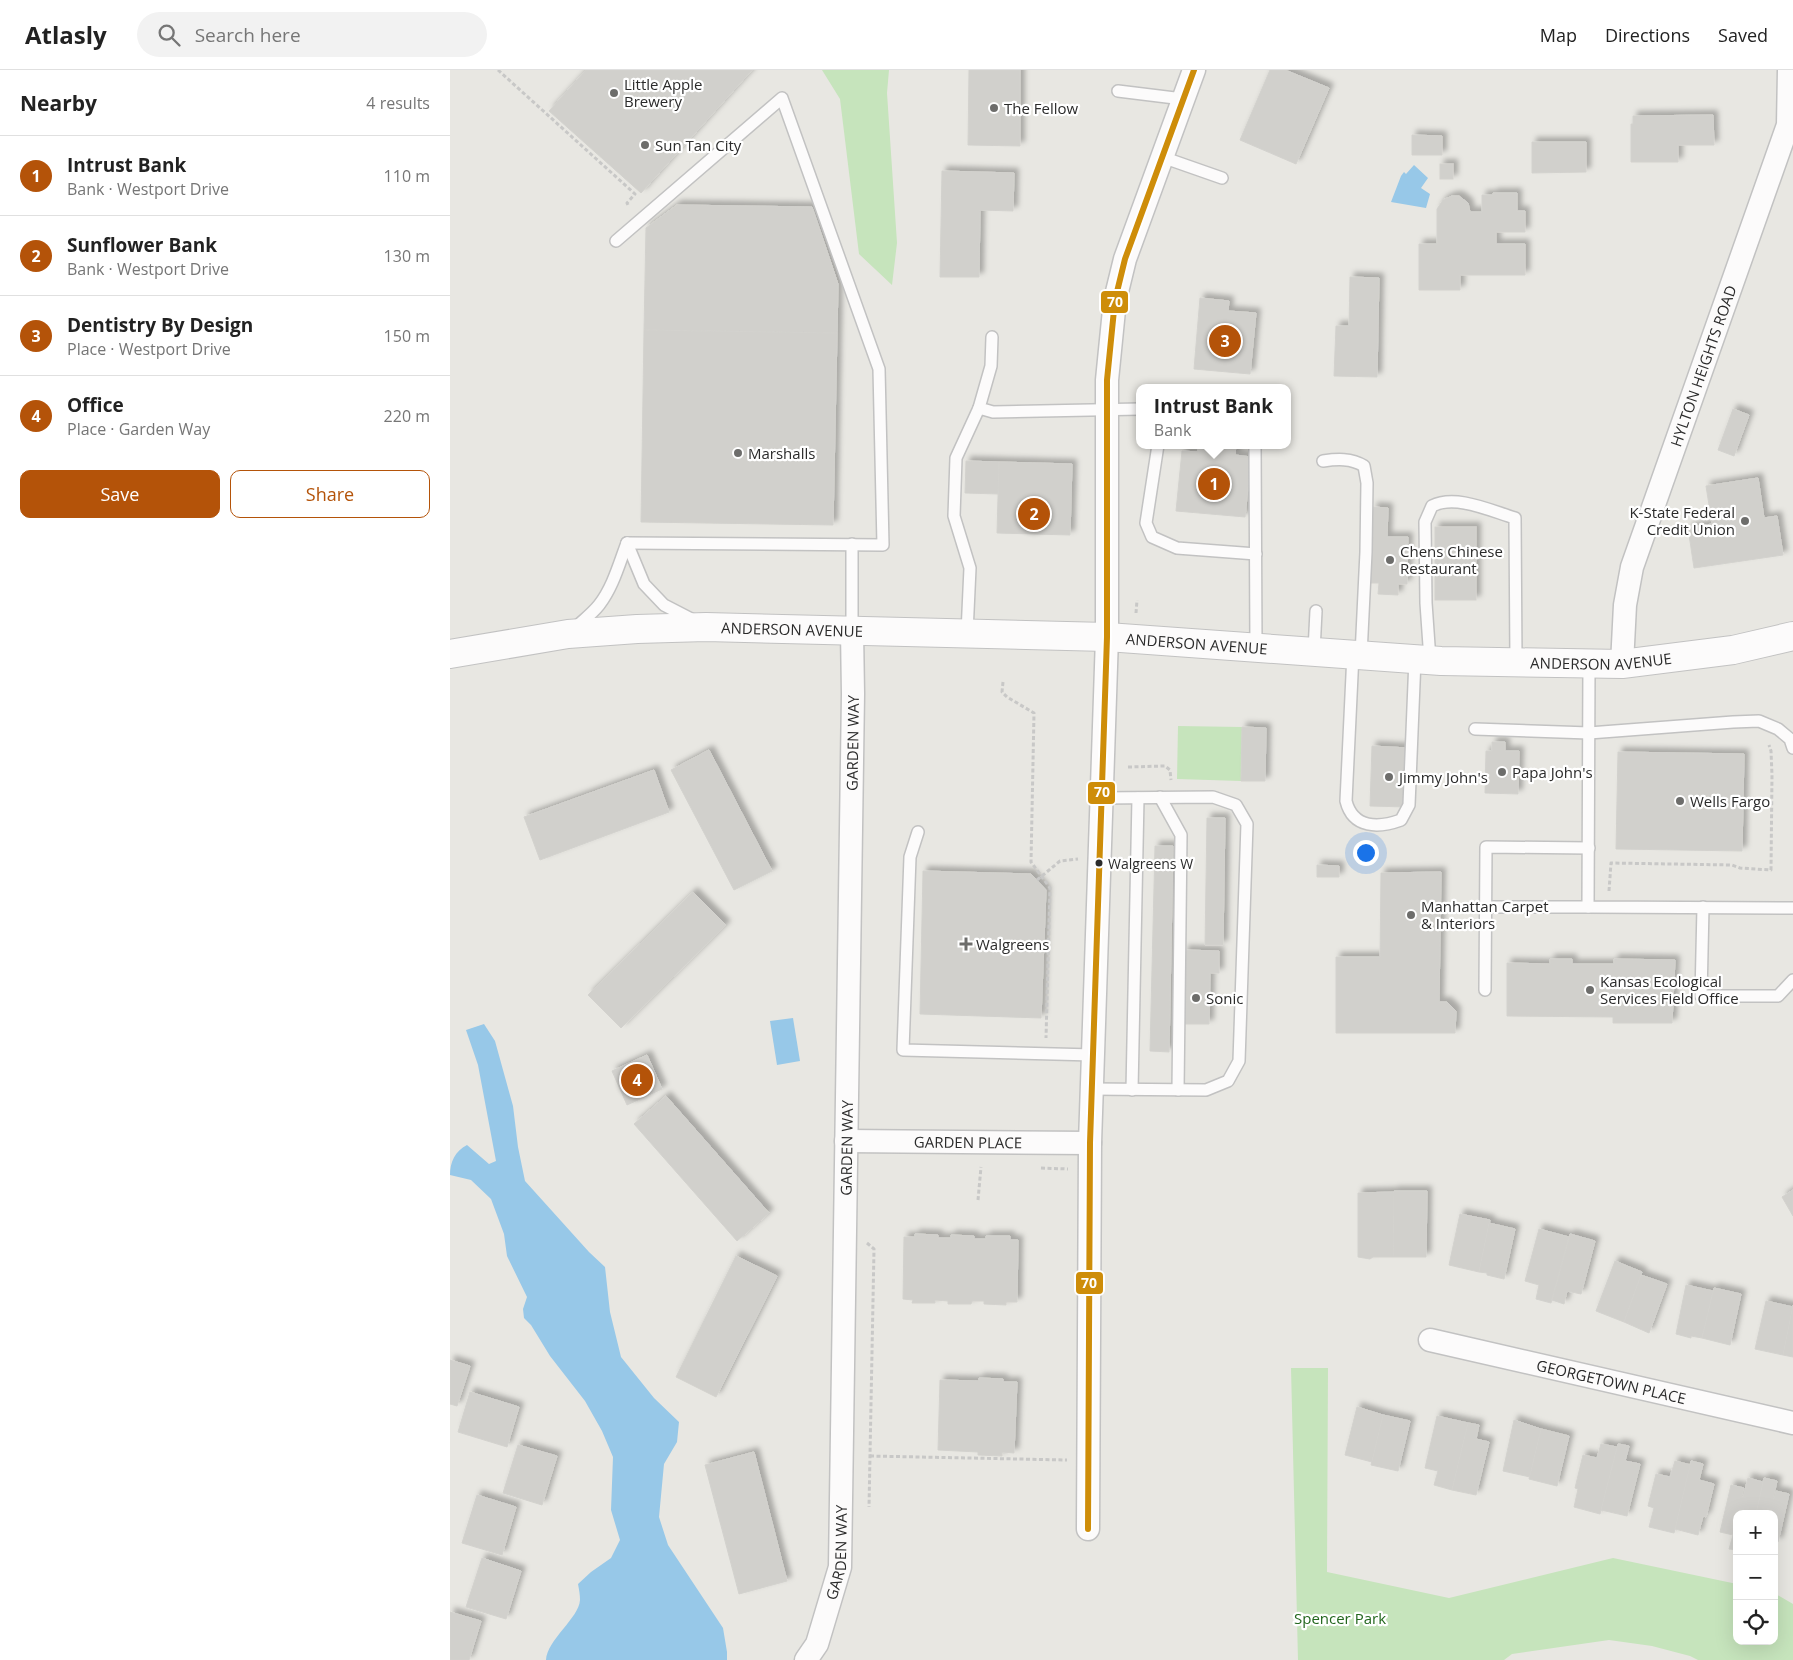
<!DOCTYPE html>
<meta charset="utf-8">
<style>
:root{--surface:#fff;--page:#f2f2f2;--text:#222;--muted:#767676;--line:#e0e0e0;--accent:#b45309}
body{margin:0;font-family:"Open Sans",sans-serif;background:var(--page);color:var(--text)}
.controls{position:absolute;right:15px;bottom:15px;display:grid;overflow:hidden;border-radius:10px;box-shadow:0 5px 20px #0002}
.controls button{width:45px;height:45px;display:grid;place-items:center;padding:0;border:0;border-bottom:1px solid var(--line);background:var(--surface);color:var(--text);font:25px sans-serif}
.you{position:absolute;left:915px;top:782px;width:18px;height:18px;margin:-12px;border:4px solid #fff;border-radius:50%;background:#1a73e8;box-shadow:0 0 0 8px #1a73e833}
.badge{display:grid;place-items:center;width:32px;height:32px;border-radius:50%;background:var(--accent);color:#fff;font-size:16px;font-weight:700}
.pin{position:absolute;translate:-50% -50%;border:2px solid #fff;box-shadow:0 1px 5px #0006}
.popup{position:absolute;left:686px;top:314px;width:155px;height:65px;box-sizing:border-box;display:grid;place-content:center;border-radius:10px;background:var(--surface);filter:drop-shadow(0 1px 4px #0005);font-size:16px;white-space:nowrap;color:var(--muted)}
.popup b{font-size:19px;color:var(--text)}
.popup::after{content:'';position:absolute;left:50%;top:100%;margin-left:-10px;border:10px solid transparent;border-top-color:var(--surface)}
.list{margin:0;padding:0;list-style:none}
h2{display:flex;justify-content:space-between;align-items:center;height:65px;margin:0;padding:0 20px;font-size:21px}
h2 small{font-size:16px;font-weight:400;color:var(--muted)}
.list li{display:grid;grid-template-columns:32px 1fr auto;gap:15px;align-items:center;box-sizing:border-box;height:80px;padding:0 20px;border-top:1px solid var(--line)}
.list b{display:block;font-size:19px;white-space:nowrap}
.list p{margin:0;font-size:16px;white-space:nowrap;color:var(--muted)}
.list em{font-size:16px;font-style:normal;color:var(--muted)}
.actions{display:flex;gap:10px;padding:15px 20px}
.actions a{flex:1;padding:11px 0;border:1px solid var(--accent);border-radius:10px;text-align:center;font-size:18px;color:var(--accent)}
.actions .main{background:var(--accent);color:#fff}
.icon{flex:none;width:28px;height:28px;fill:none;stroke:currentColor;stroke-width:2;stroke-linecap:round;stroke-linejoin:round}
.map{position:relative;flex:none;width:1343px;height:1590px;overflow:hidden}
header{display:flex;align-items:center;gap:30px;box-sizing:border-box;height:70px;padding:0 25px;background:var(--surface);border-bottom:1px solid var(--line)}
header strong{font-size:24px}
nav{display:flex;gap:28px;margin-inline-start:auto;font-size:18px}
.search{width:350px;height:45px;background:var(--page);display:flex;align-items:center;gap:12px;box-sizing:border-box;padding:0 18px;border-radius:28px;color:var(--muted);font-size:19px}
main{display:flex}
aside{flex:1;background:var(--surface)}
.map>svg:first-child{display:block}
.green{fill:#c6e4bc}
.water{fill:#97c8e8}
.building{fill:#d1d0cc;stroke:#d3d2ce;filter:url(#shadow)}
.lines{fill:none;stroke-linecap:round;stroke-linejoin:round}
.service-casing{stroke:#c2c2c2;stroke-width:14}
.minor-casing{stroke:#c2c2c2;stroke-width:25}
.secondary-casing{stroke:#c2c2c2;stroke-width:30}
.path{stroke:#c8c8c7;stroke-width:3;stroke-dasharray:4 2.5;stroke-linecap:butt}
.service{stroke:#fcfbfb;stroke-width:11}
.minor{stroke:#fcfbfb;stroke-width:22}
.secondary{stroke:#fcfbfb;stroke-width:28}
.bus-1-casing{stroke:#fff;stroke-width:10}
.bus-1{stroke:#ce8d09;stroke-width:6}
.poi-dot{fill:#6d6d6b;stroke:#fff;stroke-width:2}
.bus-dot{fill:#2b2b2b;stroke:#fff;stroke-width:2}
.labels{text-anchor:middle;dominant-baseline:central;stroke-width:4.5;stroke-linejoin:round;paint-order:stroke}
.bus-label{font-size:14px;fill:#2b2b2b;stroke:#fff;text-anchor:start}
.poi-label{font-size:15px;fill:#2b2b2b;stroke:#fff;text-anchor:start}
.street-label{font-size:15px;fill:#2b2b2b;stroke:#fff}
.park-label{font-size:15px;fill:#22661d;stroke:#fff}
.line-badge{stroke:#fff;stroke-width:2}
.badge-label{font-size:14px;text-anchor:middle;font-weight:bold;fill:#fff}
</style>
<header>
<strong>Atlasly</strong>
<div class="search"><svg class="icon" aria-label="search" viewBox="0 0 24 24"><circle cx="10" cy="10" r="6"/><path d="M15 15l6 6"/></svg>Search here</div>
<nav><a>Map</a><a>Directions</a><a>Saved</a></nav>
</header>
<main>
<aside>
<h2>Nearby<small>4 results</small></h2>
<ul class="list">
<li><span class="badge">1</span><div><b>Intrust Bank</b><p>Bank · Westport Drive</p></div><em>110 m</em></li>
<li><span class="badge">2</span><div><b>Sunflower Bank</b><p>Bank · Westport Drive</p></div><em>130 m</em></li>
<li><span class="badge">3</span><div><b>Dentistry By Design</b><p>Place · Westport Drive</p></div><em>150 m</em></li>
<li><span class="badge">4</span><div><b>Office</b><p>Place · Garden Way</p></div><em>220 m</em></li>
</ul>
<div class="actions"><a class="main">Save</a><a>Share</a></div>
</aside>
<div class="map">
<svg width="1343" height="1590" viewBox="0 0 1343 1590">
<defs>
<filter id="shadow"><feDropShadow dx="4.5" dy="-4.5" stdDeviation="2.5" flood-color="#0004"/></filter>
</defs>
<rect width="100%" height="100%" fill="#e8e7e2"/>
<!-- green -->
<g class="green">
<polygon points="372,0 439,0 437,23 447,173 442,215 409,184 390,29"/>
<polygon points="728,656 792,657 791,711 727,709"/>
<polygon points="841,1298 878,1298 877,1502 999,1528 1163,1488 1287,1514 1287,1571 1324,1571 1324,1523 1343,1534 1343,1590 1248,1590 1240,1586 1202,1576 1159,1570 1062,1584 1054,1590 848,1590"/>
</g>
<!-- water -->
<g class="water">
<polygon points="964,95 978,108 971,118 980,124 976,138 941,132 951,106 954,102 956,104"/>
<polygon points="343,948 350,991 327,995 320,951"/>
<path d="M 34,954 L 45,971 L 63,1036 L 68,1077 L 75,1111 L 139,1182 L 155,1197 L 160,1242 L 171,1287 L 204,1328 L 229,1352 L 227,1372 L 214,1394 L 209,1447 L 218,1475 L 273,1558 L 277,1582 L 277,1590 L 96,1590 C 97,1570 129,1548 130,1530 C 130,1525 129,1519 128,1514 L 141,1502 L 161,1488 L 170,1470 L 161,1440 L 163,1387 L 152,1361 L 135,1331 L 100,1286 L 81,1255 L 74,1248 L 73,1239 L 77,1227 L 57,1186 L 54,1164 L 41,1129 L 21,1110 L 0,1105 C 0,1092 5,1081 17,1075 L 39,1094 L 46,1091 L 28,995 L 16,960 Z"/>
</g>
<!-- building -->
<g class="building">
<polygon points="136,0 302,0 191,123 99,41"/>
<polygon points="519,0 570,0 570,76 518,75"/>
<polygon points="820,0 835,0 879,18 846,94 790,70"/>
<polygon points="1263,45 1264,75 1228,75 1228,92 1181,92 1181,54 1183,54 1183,46"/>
<polygon points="962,65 992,66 992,85 962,85"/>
<polygon points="1082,72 1136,72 1136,102 1082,103"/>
<rect x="990" y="94" width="13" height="15"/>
<polygon points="492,101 564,103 563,141 530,140 529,207 490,207"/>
<polygon points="1043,123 1067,123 1067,141 1075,141 1075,162 1046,162 1046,174 1075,174 1075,205 1010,205 1010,220 969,220 969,174 987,174 987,139 993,130 1002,126 1009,126 1018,133 1020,142 1032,142 1032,125 1043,125"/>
<polygon points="227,135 362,137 388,214 387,263 194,260 196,158"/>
<polygon points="900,207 929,208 927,307 884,306 886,256 899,256"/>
<polygon points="750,228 779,231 778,241 806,243 800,304 744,299"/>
<polygon points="194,260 387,263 383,455 191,452"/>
<polygon points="1283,339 1299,345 1284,386 1268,380"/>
<polygon points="748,375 786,375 785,385 801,387 795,447 726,441 732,381 748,382"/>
<polygon points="516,391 549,392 548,424 515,423"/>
<polygon points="549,392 622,394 620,465 547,463"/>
<polygon points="1308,408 1314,448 1327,446 1333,485 1244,498 1238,458 1262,454 1256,416"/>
<polygon points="923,437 938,438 937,467 958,467 957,514 948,514 948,525 928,524 929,513 921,513"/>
<rect x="985" y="457" width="41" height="73"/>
<polygon points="792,657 816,658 815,711 791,711"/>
<polygon points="1042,672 1055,672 1055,681 1069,681 1068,724 1035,723 1036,681 1042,681"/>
<polygon points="922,676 958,678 956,737 920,736"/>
<polygon points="259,680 322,801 284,820 221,700"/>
<polygon points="1168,682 1294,684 1292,781 1166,779"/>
<polygon points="204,700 219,742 90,790 74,747"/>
<polygon points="757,748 775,748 773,875 755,875"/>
<polygon points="705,776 723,776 719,982 700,981"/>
<polygon points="867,795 889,796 889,807 867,807"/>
<polygon points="473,801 581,804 596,820 591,948 470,944"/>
<polygon points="991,802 989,932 997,932 1006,941 1005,963 886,963 886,887 930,887 931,803"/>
<polygon points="243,822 276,855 171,958 138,925"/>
<polygon points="734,880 769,881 769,903 760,903 759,954 733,954"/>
<polygon points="1100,889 1122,889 1122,894 1164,894 1164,889 1225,890 1222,953 1163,953 1163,947 1057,946 1057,893 1100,894"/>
<polygon points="197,985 212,1019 177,1035 162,1001"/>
<polygon points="216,1026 319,1143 287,1171 184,1054"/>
<polygon points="1343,1120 1343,1146 1332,1127"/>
<polygon points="944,1121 977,1121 976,1187 943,1187"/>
<polygon points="944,1122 943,1187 923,1187 920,1189 908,1187 908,1123"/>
<polygon points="1010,1144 1040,1150 1029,1202 999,1195"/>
<polygon points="1039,1153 1065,1159 1054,1209 1037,1205 1037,1203 1029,1202"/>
<polygon points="1089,1159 1119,1167 1101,1233 1086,1229 1089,1215 1075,1211"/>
<polygon points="465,1164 488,1165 488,1168 501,1168 501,1165 524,1166 524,1169 536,1169 536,1166 560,1166 560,1170 568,1170 567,1232 556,1232 556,1235 534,1234 534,1231 522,1231 521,1234 498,1234 498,1231 485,1230 485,1233 462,1233 463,1230 453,1229 454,1167 465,1167"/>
<polygon points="1120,1164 1145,1171 1131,1224 1117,1221 1114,1234 1102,1230"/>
<polygon points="286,1186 327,1206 266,1327 226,1307"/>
<polygon points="1165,1191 1192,1202 1174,1252 1146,1241"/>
<polygon points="1191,1205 1217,1214 1199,1263 1174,1252"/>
<polygon points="1236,1215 1263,1221 1252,1268 1241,1266 1241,1268 1226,1264"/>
<polygon points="1264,1218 1291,1224 1280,1275 1252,1268"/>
<polygon points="1316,1231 1343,1237 1333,1285 1305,1279"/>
<polygon points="1343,1235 1343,1287 1333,1285"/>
<polygon points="0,1290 20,1296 7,1336 0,1334"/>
<polygon points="529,1308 553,1309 553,1312 567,1312 564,1383 552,1382 552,1386 528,1385 528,1382 488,1380 490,1310 529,1311"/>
<polygon points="20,1322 69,1337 57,1377 8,1362"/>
<polygon points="907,1337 933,1345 922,1392 895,1385"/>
<polygon points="933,1345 960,1351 948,1401 921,1395"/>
<polygon points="987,1346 1018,1353 1002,1420 984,1415 988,1401 975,1398"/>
<polygon points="1064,1350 1091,1359 1080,1407 1053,1401"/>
<polygon points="1018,1353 1029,1355 1026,1369 1039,1372 1026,1425 1002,1420"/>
<polygon points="1091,1359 1119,1366 1107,1416 1079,1409"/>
<polygon points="1151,1374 1167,1377 1150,1444 1124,1437 1128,1419 1125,1418 1133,1385 1147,1388"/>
<polygon points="1168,1374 1179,1376 1175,1391 1190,1394 1177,1446 1151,1440"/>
<polygon points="68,1375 107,1386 92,1435 53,1423"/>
<polygon points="304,1382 337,1511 289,1524 255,1395"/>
<polygon points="1225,1391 1241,1395 1224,1463 1199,1457 1204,1438 1198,1436 1206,1404 1220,1407"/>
<polygon points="1241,1391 1253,1394 1249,1410 1264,1414 1256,1447 1253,1446 1248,1465 1225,1459"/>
<polygon points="1298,1408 1313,1412 1306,1444 1287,1444 1287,1480 1279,1479 1283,1465 1270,1462 1281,1415 1294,1418 1292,1426 1293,1427"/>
<polygon points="1314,1408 1327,1411 1323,1429 1324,1429 1326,1421 1339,1424 1328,1472 1324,1471 1324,1444 1306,1444"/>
<polygon points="27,1425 66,1437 52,1485 12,1473"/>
<polygon points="32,1488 71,1501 56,1549 16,1537"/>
<polygon points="0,1542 31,1551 19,1590 0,1590"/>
</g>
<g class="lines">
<!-- service casing -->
<g class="service-casing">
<g id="service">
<polyline points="668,21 733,29"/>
<polyline points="712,87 772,108"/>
<polyline points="166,171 332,28 429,299 433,475 177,473"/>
<polyline points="542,267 541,296 529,338 543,342 690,339"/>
<polyline points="708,375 696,453 702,467 727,478 806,484"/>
<polyline points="805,375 806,577"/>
<path d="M 873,391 C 887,389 901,388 914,396 L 917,413 L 916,482 L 911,585"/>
<polyline points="177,473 194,514 214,535 245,551"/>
<polyline points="402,474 402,561"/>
<path d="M 123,560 C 132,551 142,544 149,535 C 163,517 169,494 177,473"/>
<polyline points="517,563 520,498 504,446 506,388 529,338"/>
<polyline points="864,581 866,541"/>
<path d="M 903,584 L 896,731 C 903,759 929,758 951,750 L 959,735 L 965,589"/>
<path d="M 980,590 L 976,533 L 975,452 L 982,436 C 1006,424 1041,441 1065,448 L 1066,592"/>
<polyline points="1139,594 1138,837 1343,838"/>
<polyline points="1025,659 1139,663 1283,652 1309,651 1328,659 1340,669 1343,678"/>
<polyline points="710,727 731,765 728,1020"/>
<polyline points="468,762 460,787 453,980 643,985"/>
<polyline points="1036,837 1138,837"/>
<polyline points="1253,837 1251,926 1328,926 1343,910"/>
<polyline points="1035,920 1036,777 1139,778"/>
<polyline points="641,1019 756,1020 778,1011 789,991 797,754 786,735 763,727 651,728"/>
<polyline points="682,1020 688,728"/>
</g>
</g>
<!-- minor casing -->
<g class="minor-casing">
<g id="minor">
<path id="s1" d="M 1172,594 L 1175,535 L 1182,497 L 1338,55 L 1339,0"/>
<path id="s2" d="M 396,1071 L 640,1073"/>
<path id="s3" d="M 980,1270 L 1343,1353"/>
<polyline points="638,1459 640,1073 657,567 657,310 665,230 675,189 744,0"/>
<path id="s4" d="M 356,1590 L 367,1574 L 390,1497 L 403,624 L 402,561"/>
</g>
</g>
<!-- secondary casing -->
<g class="secondary-casing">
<g id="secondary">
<path id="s5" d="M 0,584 L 118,564 L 187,559 L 256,557 L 657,567 L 991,591 L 1172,594 L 1283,580 L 1343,566"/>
</g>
</g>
<!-- path -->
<g class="path">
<polyline points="48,0 185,124 177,133 179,137"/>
<polyline points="686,543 687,530"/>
<polyline points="553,612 552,622 557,627 584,643 581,792 600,818 596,968"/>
<polyline points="678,697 715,696 720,700 721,710"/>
<polyline points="587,810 610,791 628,789"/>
<polyline points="1159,821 1161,793 1282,795 1290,798 1321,800 1322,705 1321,681 1319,675"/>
<polyline points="591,1098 618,1099"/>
<polyline points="528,1130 531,1097"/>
<polyline points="417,1173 424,1179 419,1437"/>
<polyline points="420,1386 617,1390"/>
</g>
<!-- service -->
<use href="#service" class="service"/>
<!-- minor -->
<use href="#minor" class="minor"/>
<!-- secondary -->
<use href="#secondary" class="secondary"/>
<!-- bus-1 casing -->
<g class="bus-1-casing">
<polyline id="bus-1" points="638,1459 640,1073 657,567 657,310 665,230 675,189 744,0"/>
</g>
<!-- bus-1 -->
<use href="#bus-1" class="bus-1"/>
</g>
<!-- markers -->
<g class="poi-dot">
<circle cx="164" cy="23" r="5"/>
<circle cx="544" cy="38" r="5"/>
<circle cx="195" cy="75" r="5"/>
<circle cx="288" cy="383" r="5"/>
<circle cx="1295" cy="451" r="5"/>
<circle cx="940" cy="490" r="5"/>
<circle cx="1052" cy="702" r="5"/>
<circle cx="939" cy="707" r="5"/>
<circle cx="1230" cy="731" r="5"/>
<circle cx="961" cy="845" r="5"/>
<path d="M513.5 866.5h5v5h5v5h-5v5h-5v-5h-5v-5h5z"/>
<circle cx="1140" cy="920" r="5"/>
<circle cx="746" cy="928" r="5"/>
</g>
<circle class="bus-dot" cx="649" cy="793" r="4.5"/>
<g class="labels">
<!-- bus labels -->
<g class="bus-label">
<text x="658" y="793">Walgreens W</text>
</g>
<!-- poi labels -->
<g class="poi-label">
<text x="174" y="14">Little Apple<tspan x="174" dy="17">Brewery</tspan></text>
<text x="554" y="38">The Fellow</text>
<text x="205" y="75">Sun Tan City</text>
<text x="298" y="383">Marshalls</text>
<text x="1285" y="442" text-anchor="end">K-State Federal<tspan x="1285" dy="17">Credit Union</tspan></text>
<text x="950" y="481">Chens Chinese<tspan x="950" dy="17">Restaurant</tspan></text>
<text x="1062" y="702">Papa John's</text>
<text x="949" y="707">Jimmy John's</text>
<text x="1240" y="731">Wells Fargo</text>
<text x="971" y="836">Manhattan Carpet<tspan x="971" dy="17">&amp; Interiors</tspan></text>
<text x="526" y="874">Walgreens</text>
<text x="1150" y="911">Kansas Ecological<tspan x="1150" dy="17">Services Field Office</tspan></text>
<text x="756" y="928">Sonic</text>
</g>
<!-- street labels -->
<g class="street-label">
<text stroke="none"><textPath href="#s1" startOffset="311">HYLTON HEIGHTS ROAD</textPath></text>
<text stroke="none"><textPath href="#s5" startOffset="344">ANDERSON AVENUE</textPath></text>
<text stroke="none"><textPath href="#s5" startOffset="749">ANDERSON AVENUE</textPath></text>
<text stroke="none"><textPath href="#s5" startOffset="1154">ANDERSON AVENUE</textPath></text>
<text stroke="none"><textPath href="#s4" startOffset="924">GARDEN WAY</textPath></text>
<text stroke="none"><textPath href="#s2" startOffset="122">GARDEN PLACE</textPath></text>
<text stroke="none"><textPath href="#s4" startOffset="519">GARDEN WAY</textPath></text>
<text stroke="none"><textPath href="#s3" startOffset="186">GEORGETOWN PLACE</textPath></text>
<text stroke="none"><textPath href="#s4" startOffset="114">GARDEN WAY</textPath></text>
</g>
<!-- park labels -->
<g class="park-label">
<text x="890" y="1548">Spencer Park</text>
</g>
</g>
<g class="line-badge">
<rect x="650" y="220" width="29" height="24" rx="5" fill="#ce8d09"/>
<rect x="637" y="711" width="29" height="24" rx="5" fill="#ce8d09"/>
<rect x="625" y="1201" width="29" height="24" rx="5" fill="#ce8d09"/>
</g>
<g class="badge-label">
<text x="665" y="237">70</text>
<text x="652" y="727">70</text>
<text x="639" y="1218">70</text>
</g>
</svg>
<div class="controls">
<button>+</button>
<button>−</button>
<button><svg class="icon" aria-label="locate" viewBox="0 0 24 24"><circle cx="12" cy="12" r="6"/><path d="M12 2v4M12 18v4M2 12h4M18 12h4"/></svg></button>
</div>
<div class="you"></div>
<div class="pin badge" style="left:764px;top:414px">1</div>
<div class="popup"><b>Intrust Bank</b>Bank</div>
<div class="pin badge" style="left:584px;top:444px">2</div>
<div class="pin badge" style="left:775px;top:271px">3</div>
<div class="pin badge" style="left:187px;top:1010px">4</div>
</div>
</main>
